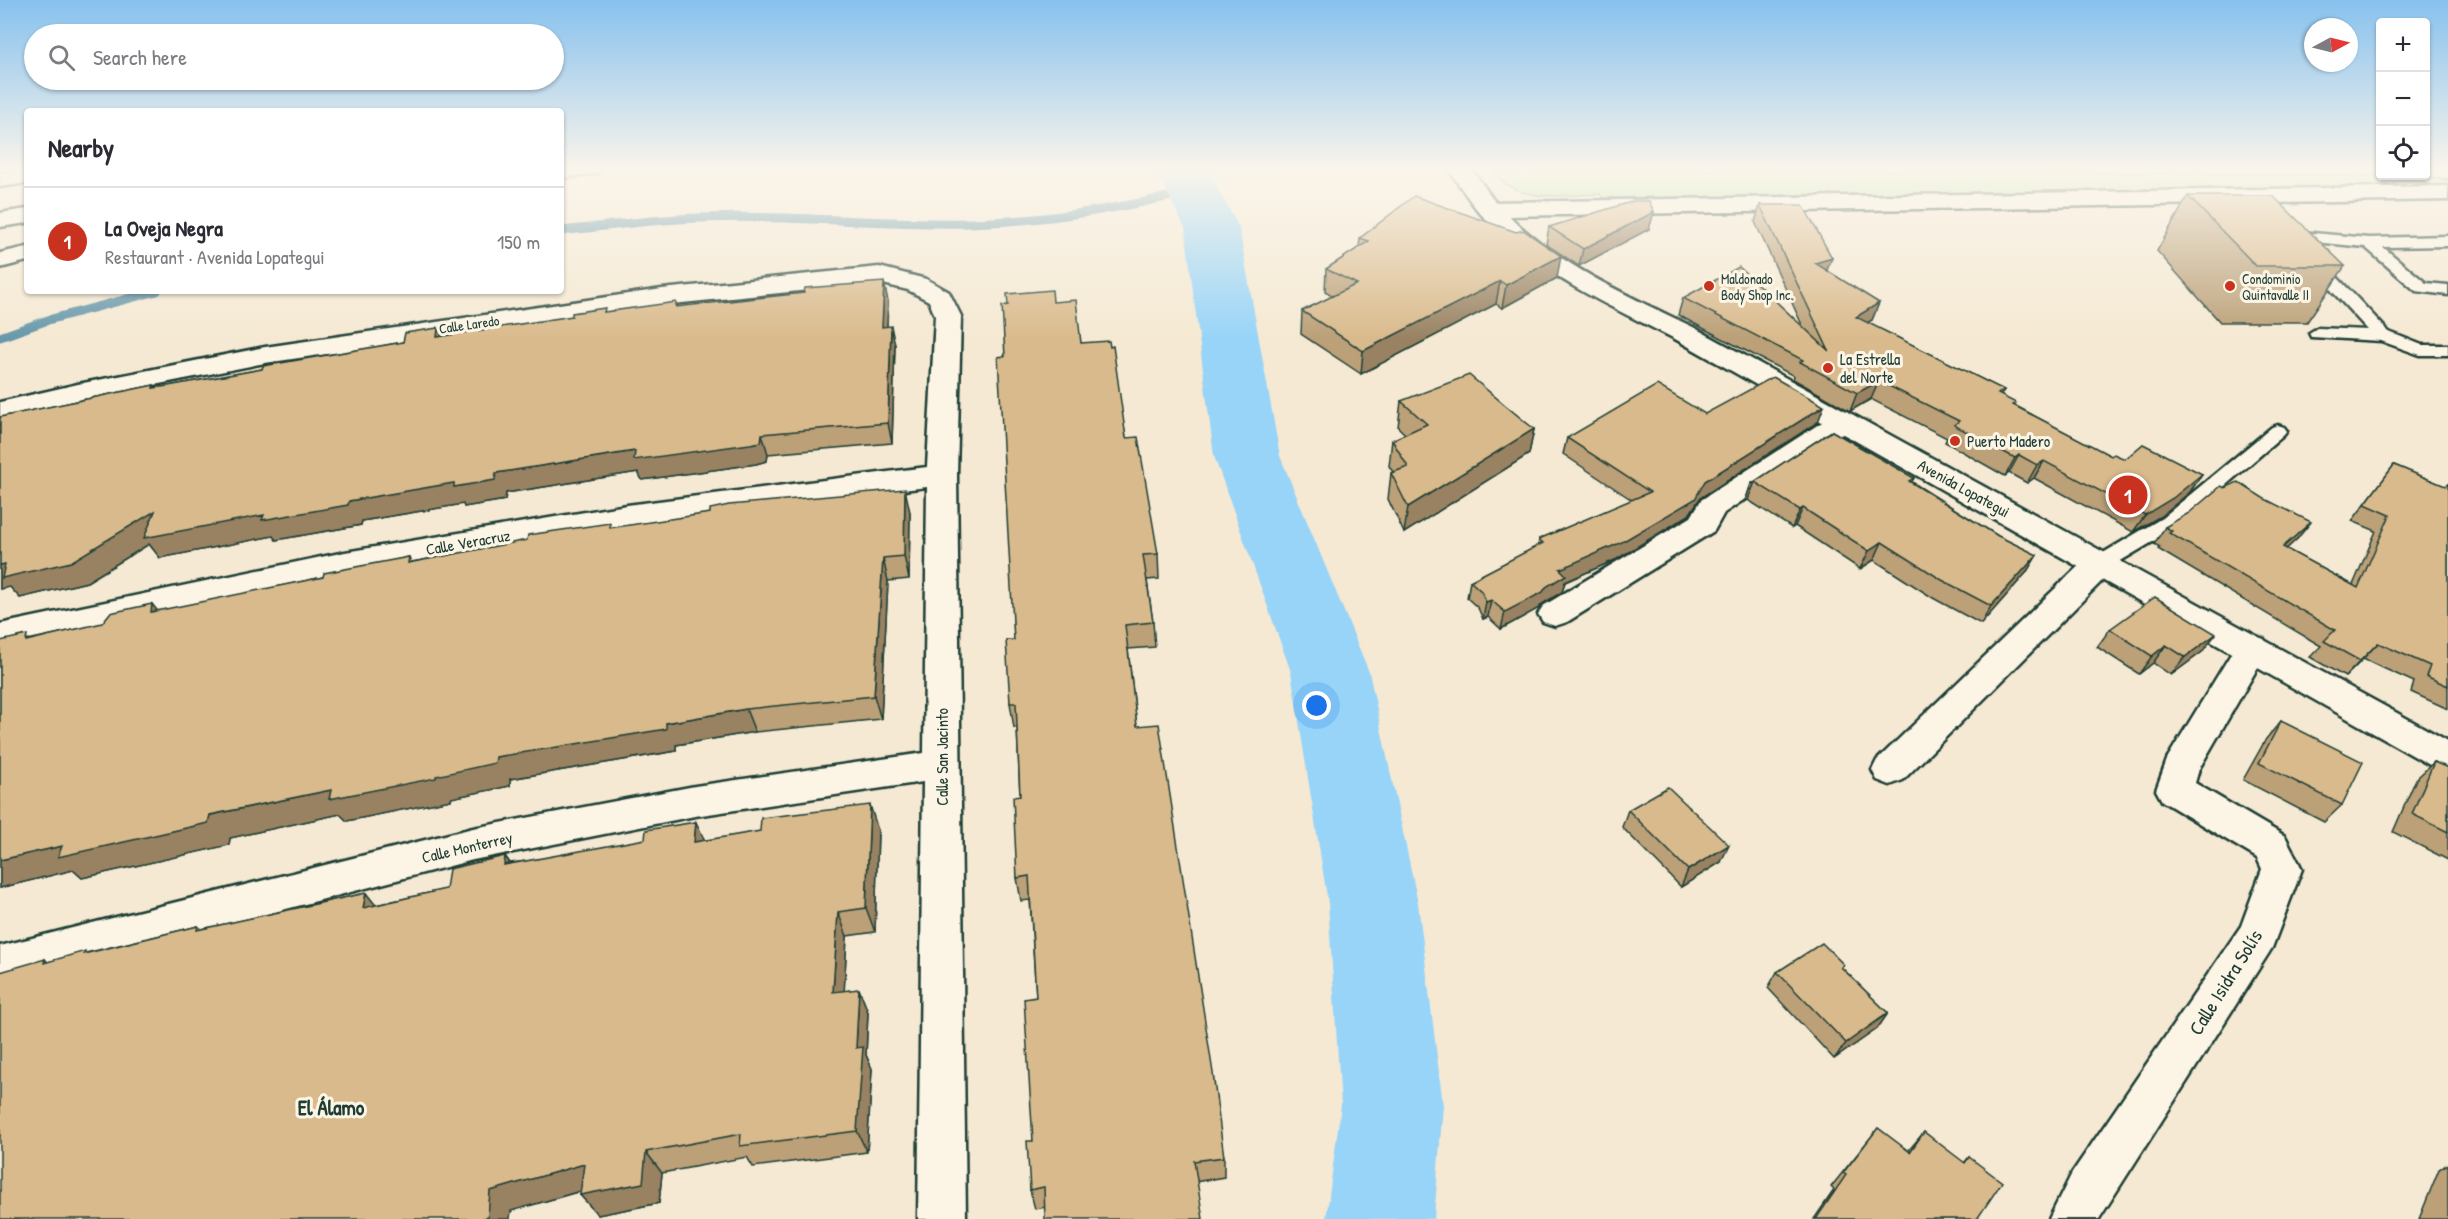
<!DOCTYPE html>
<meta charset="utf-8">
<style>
:root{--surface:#fff;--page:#f7f7f7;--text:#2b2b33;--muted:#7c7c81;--line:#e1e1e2;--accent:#c8321e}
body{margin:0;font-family:"Patrick Hand",sans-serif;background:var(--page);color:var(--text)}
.controls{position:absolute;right:18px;top:18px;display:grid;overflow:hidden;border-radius:6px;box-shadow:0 2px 4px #0004}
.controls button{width:54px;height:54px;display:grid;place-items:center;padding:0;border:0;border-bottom:2px solid var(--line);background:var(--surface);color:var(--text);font:30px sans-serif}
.compass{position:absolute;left:2304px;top:18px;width:54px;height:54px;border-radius:50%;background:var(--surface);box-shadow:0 2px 4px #0004;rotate:83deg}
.you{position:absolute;left:1317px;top:706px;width:21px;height:21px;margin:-15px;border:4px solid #fff;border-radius:50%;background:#1a73e8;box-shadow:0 0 0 9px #1a73e833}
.badge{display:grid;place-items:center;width:39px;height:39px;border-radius:50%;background:var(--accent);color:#fff;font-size:20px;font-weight:700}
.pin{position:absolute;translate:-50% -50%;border:3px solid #fff;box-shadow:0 2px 6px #0006}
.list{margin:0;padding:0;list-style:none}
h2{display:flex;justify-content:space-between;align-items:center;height:78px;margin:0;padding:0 24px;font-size:26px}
h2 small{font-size:20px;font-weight:400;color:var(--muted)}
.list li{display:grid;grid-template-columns:39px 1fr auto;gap:18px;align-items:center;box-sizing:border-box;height:108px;padding:0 24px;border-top:2px solid var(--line)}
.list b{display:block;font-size:22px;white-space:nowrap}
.list p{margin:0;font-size:20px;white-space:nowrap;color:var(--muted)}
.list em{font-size:20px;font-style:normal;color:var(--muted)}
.icon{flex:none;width:33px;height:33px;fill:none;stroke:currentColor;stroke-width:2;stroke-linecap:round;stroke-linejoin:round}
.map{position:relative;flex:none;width:2448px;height:1219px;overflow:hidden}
.search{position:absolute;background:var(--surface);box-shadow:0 2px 4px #0004;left:24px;top:24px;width:540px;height:66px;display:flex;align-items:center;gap:15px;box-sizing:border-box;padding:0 21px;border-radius:33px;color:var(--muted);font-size:22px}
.panel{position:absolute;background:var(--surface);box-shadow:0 2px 4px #0004;left:24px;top:108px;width:540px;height:186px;border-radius:6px}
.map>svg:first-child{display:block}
.green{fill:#baeaa9;stroke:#6c946e;stroke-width:1.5}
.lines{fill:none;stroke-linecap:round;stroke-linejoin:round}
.stream{stroke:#6798aa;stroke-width:9}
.river{fill:#97d4f8;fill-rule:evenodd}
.lane-casing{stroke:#1f3d34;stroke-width:5}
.street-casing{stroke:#1f3d34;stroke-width:5}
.secondary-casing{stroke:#1f3d34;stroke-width:5}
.highway-casing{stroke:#1f3d34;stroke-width:5}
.lane{fill:#fcf5e5;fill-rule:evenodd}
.street{fill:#fcf5e5;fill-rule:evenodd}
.secondary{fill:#fcf5e5;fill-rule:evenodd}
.highway{fill:#fcf5e5;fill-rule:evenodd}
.wall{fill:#bba078;stroke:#1f3d34;stroke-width:1.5}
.shaded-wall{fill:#988262;stroke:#1f3d34;stroke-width:1.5}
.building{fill:#d9ba8c;stroke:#1f3d34;stroke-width:1.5}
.poi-dot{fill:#c8321e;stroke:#fcf5e5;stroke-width:2}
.labels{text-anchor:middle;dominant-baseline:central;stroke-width:6;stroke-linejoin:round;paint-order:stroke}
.far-poi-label{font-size:14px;fill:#1f3d34;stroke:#fcf5e5;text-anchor:start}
.far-street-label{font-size:14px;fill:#1f3d34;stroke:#fcf5e5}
.poi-label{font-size:16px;fill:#1f3d34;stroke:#fcf5e5;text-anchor:start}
.street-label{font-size:16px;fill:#1f3d34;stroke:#fcf5e5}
.near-street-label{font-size:20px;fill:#1f3d34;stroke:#fcf5e5}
.near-neighbourhood-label{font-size:21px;font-weight:bold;fill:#1f3d34;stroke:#fcf5e5}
</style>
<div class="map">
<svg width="2448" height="1219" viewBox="0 0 2448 1219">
<rect width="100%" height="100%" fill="#f5e9d3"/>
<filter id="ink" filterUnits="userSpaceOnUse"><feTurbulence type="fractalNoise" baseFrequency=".0167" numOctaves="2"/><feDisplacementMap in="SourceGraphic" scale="12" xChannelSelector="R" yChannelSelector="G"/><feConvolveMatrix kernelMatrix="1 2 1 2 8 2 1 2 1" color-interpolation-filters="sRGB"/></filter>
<g filter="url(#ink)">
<!-- green -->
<path class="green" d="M 1493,169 L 1978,171 L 2447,177 L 2448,185 L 1603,198 L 1600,194 C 1566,195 1512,205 1493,169 Z"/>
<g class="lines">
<!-- stream -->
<g class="stream">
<path d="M 561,231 C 600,227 640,221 679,219 C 776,213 874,225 971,223 C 1046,221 1119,209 1192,191"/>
<polyline points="0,337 48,320 157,291"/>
</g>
<!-- river -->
<polygon class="river" points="1155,168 1207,168 1239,228 1280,456 1369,672 1418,903 1443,1105 1434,1219 1326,1219 1341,1105 1328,903 1291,672 1214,456 1185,228"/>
<!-- lane casing -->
<g class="lane-casing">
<g id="lane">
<polygon points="2290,231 2369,238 2448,236 2448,246 2383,247 2426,283 2448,285 2448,295 2416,291 2365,247 2285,239 2282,236"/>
<polygon points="2314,257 2320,259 2389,332 2422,345 2448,345 2448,355 2420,355 2381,341 2311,337 2309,333 2317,328 2368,330 2308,265 2306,262"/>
<polygon points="2278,425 2284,427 2287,431 2284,435 2176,528 2107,569 2100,571 2093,569 2090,564 2093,559 2162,518 2272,427"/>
</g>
</g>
<!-- street casing -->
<g class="street-casing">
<g id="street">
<polygon points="27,169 27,183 0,187 0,173"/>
<polygon points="879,267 926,279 949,292 961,316 957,475 966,1219 918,1219 923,782 695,816 473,860 0,984 0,946 473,828 695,786 924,753 927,487 627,525 345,574 0,648 0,624 345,552 627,505 927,467 935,316 929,301 908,290 879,283 662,305 265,363 78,400 0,420 0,402 78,384 265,347 662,289"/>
<polygon points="1843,412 1853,415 1857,421 1853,427 1724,513 1714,531 1567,622 1555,626 1543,622 1538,614 1543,606 1691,517 1701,500 1833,415"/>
<polygon points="2100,553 2111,556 2116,564 2111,572 1903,780 1890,785 1877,780 1872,770 1877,760 2089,556"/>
<polygon points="2252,635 2264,639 2269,648 2199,769 2195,783 2285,836 2302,869 2272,948 2099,1219 2049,1219 2072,1173 2241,926 2262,869 2257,858 2162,801 2156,790 2168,757 2240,639"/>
</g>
</g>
<!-- secondary casing -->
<g class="secondary-casing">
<path id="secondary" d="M 1448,168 L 1471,168 L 1495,202 L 2448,186 L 2448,200 L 1509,216 C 1561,267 1629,296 1693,327 L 2448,741 L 2448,773 L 2435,768 L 1675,339 C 1605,304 1532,271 1480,213 C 1468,199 1458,183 1448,168 Z"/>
</g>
<!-- highway casing -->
<g class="highway-casing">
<g id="highway">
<polygon points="561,168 601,168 598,173 561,178"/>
<polygon points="2426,168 2448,168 2448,178 2425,176"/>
<polygon points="27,209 27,223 0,227 0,213"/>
<polygon points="27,247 27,261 0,268 0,253"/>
</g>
</g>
<!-- lane -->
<use href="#lane" class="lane"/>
<!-- street -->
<use href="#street" class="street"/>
<!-- secondary -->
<use href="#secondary" class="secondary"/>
<!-- highway -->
<use href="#highway" class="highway"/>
</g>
<!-- wall -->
<g class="wall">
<polygon points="2188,196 2345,266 2307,322 2220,322 2157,251"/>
<polygon points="1760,205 1827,271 1879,303 1872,320 1868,323 2004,390 2001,395 2014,405 2111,456 2202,474 2190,492 2161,516 2133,532 2034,478 2027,483 2009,473 2005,476 1945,442 1947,438 1871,399 1850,411 1793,379 1794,376 1678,315 1683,298 1803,327 1755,222"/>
<polygon points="1654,212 1649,229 1579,266 1546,244 1549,227"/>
<polygon points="1360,238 1557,278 1502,308 1496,304 1361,374 1301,334 1302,311 1333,296 1325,291 1326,269 1359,248"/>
<polygon points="888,301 887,326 895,345 892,443 768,454 767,461 756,464 642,480 638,472 506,493 505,500 464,507 463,504 362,521 361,525 276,540 273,536 160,558 149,544 87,582 20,598 10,587 0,589 0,417 154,385 156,388 168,386 262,369 403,342 438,328 442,336 606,312 678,307"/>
<polygon points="1053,302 1081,343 1110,347 1126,438 1158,554 1159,579 1147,580 1153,622 1155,647 1128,649 1137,726 1224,1157 1224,1177 1035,1209 1030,1190 1033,1141 1036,997 1030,900 1021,901 1017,878 1020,796 1017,727 1014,728 1010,703 1014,640 1005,356"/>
<polygon points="1401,401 1534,429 1529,454 1404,533 1388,499 1391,473 1393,472 1389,466 1392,440 1405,434 1398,427"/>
<polygon points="1705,414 1818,422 1700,498 1689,515 1617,559 1565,582 1562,592 1542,604 1539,608 1501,629 1488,617 1483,619 1478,608 1467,598 1470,581 1538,546 1539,539 1632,500 1563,454 1567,438"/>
<polygon points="1832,431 1914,478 1912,482 1998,536 2037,555 2026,573 1981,624 1933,598 1874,560 1860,569 1795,526 1792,528 1748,500 1745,502 1751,484"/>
<polygon points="2394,465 2445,486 2448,484 2448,709 2411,692 2414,682 2363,659 2345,677 2310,657 2321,646 2158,549 2160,547 2154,544 2165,527 2298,538 2286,549 2353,585 2376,531 2352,521"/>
<polygon points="910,512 909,579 888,581 881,719 755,732 676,745 676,751 510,779 510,786 451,798 451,800 347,821 340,814 230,838 229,845 82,878 73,870 0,888 0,641 32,639 323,577 409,557 411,562 612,527"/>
<polygon points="2110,629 2202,652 2171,675 2153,663 2139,674 2097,647"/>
<polygon points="2281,721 2342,805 2324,822 2243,780 2266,739"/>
<polygon points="2434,762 2448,768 2448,860 2393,832 2416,779"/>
<polygon points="1628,810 1721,862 1681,887 1622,827"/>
<polygon points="878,830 875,932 847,936 844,991 859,989 868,1012 866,1055 872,1069 867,1152 753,1167 747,1157 662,1173 659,1203 598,1215 580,1195 581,1191 511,1211 0,1219 45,959 48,962 198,926 202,929 366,893 375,905 446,889 505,856 510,863 705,840"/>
<polygon points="1842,968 1888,1013 1877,1029 1834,1059 1768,988 1777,972"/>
<polygon points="1878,1128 1908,1151 1924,1132 1964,1163 1969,1157 1977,1219 1814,1219 1834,1190 1831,1187"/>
<polygon points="2448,1164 2448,1219 2419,1219 2439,1169"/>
</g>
<!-- shaded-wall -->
<g class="shaded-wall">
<polygon points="1654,212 1649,229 1579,266 1583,249"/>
<polygon points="1561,256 1557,278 1502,308 1506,285"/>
<polygon points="1832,258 1825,275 1815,263"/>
<polygon points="1500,281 1496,304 1361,374 1363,351"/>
<polygon points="884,282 888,301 886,346 882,327"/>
<polygon points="1879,303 1872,320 1849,334 1856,317"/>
<polygon points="891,326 895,345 892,443 888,423"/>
<polygon points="438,328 448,347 437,337"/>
<polygon points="1879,381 1871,399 1850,411 1857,393"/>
<polygon points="1824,406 1818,422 1700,498 1689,515 1617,559 1565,582 1562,592 1542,604 1539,608 1501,629 1505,612 1560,569 1705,481"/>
<polygon points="1534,429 1529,454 1404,533 1408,507"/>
<polygon points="762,434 768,454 767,461 756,464 642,480 638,472 506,493 505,500 464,507 463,504 362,521 361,525 276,540 273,536 160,558 149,544 87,582 20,598 10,587 0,589 0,565 5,564 155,511 264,515 349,501 496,473 635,451"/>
<polygon points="2019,455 2009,473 2005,476 2015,458"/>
<polygon points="2044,461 2034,478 2027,483 2037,465"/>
<polygon points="2202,474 2190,492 2161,516 2133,532 2145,515"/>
<polygon points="1755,482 1748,500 1745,502 1751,484"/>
<polygon points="905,489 910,512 909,579 904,556"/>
<polygon points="1803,508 1795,526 1792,528 1800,510"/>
<polygon points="2311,522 2298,538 2271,564 2283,547"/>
<polygon points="1882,542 1874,560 1860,569 1869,551"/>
<polygon points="2037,555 2026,573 1981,624 1991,606"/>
<polygon points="883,558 888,581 881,719 874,696"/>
<polygon points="1491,600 1488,617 1483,619 1486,602"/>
<polygon points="152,604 171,627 151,612"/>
<polygon points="2216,634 2202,652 2171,675 2185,657"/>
<polygon points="2378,643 2363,659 2345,677 2360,661"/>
<polygon points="2166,645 2153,663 2139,674 2152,656"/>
<polygon points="746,709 755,732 676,745 676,751 510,779 510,786 451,798 451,800 347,821 340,814 230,838 229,845 82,878 73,870 0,888 0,860 62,846 331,790 436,776 496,757 666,723"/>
<polygon points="870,805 878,830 875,932 866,908"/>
<polygon points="696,822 708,847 694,842"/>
<polygon points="1729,845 1721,862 1681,887 1688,870"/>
<polygon points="505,856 521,881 504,865"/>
<polygon points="366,893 386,918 363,908"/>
<polygon points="838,912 847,936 843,1015 833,992"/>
<polygon points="859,989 868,1012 866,1055 872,1069 867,1152 857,1131 856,1048"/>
<polygon points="1888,1013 1877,1029 1834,1059 1846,1043"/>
<polygon points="646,1152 662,1173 659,1203 598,1215 580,1195"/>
<polygon points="584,1164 601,1185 511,1211 510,1219 480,1219 490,1191"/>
</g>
<!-- building -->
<g class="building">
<polygon points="1414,196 1516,232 1523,230 1561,256 1506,285 1500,281 1363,351 1302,311 1357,284 1326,269 1369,241 1360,238"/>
<polygon points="2188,196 2273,196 2345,266 2256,266"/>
<polygon points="1634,201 1649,201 1654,212 1583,249 1549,227"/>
<polygon points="1760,205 1803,205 1832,258 1815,263 1879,303 1856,317 2004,390 1998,394 2016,403 2013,405 2111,456 2114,454 2125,459 2143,444 2202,474 2173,498 2145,515 2044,461 2037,465 2019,455 2015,458 1954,425 1959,421 1879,381 1857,393 1800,362 1803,360 1683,298 1739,267 1829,351"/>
<polygon points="884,282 882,327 891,326 888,423 762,434 761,442 750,444 634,460 635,451 496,473 495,480 454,487 454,483 349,501 348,505 262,520 264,515 144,538 155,511 71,562 2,578 5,564 0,565 0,417 154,385 153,388 168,386 262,369 263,366 403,342 405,333 438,328 437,337 572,316 572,313 605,308 604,312 676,302 676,307 804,293 805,288"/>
<polygon points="1052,290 1053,302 1076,300 1081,343 1109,341 1110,347 1113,346 1126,438 1138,437 1158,554 1143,555 1153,622 1125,625 1137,726 1159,724 1213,1073 1224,1157 1194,1161 1203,1219 1045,1219 1044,1187 1030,1190 1027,1141 1033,1141 1024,999 1036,997 1029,876 1017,878 1013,797 1020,796 1016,703 1010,703 1006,640 1014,640 998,357 1005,356 1002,306 1008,305 1007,294"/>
<polygon points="1469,375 1534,429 1408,507 1391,473 1408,467 1392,440 1427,424 1401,401"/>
<polygon points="1773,377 1824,406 1705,481 1695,499 1622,542 1560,569 1566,575 1546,587 1543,592 1505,612 1491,600 1486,602 1481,591 1470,581 1543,543 1539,539 1650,492 1567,438 1657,385 1705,414"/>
<polygon points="1832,431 1914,478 1909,481 1998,536 2037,555 1991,606 1942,580 1882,542 1869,551 1803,508 1800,510 1755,482 1751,484"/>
<polygon points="2394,465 2445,486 2448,484 2448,686 2426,676 2430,666 2378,643 2360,661 2324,641 2335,630 2169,533 2172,531 2165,527 2189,513 2221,486 2225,488 2238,482 2263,498 2311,522 2283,547 2358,588 2390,515 2365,504"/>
<polygon points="905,489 904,556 883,558 874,696 746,709 666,723 666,729 496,757 495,763 436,776 436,778 329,799 331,790 210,815 208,823 58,857 62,846 0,860 0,641 27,635 26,641 102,623 110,613 152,604 151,612 323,577 324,573 409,557 408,563 527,540 528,535 610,523 610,528 710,513 710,509 729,505"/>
<polygon points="2155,597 2216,634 2185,657 2166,645 2152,656 2110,629"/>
<polygon points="2281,721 2363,762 2342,805 2259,763"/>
<polygon points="2434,762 2448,768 2448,832 2412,814"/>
<polygon points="1668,787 1729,845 1688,870 1628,810"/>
<polygon points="870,805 866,908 838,912 833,992 859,989 856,1048 863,1047 857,1131 740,1146 741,1134 646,1152 643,1183 580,1195 584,1164 490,1191 488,1217 480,1219 0,1219 0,972 45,959 44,963 85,951 84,954 198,926 197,930 366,893 363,908 446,889 449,869 505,856 504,865 645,839 646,830 696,822 694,842 760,831 761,818"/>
<polygon points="1822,943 1844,965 1841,967 1888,1013 1846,1043 1777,972"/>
<polygon points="1878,1128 1910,1152 1924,1132 1965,1163 1969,1157 2002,1182 1977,1219 1816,1219 1846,1175 1843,1173"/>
</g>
</g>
<!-- sky -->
<linearGradient id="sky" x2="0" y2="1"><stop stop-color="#87c1ee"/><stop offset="0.5" stop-color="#faf5eb"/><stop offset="1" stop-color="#faf5eb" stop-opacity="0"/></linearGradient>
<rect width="2448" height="339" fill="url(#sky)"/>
<!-- markers -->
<g class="poi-dot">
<circle cx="1709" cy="286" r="6"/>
<circle cx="2230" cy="286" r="6"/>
<circle cx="1828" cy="368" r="6"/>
<circle cx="1955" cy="441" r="6"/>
</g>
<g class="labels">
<!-- far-poi labels -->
<g class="far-poi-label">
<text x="1721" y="278">Maldonado<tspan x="1721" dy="16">Body Shop Inc.</tspan></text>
<text x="2242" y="278">Condominio<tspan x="2242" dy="16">Quintavalle II</tspan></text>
</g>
<!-- far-street labels -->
<g class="far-street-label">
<text transform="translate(469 324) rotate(-8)">Calle Laredo</text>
</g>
<!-- poi labels -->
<g class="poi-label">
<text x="1840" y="359">La Estrella<tspan x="1840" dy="18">del Norte</tspan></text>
<text x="1967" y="441">Puerto Madero</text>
</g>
<!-- street labels -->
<g class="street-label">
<text transform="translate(1964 488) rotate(29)">Avenida Lopategui</text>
<text transform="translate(468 542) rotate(-10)">Calle Veracruz</text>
<text transform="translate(942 757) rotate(-90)">Calle San Jacinto</text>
<text transform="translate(467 847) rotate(-13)">Calle Monterrey</text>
</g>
<!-- near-street labels -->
<g class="near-street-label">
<text transform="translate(2225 982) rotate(-58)">Calle Isidra Solís</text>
</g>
<!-- near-neighbourhood labels -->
<g class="near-neighbourhood-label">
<text x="331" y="1107">El Álamo</text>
</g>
</g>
</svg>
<div class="controls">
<button>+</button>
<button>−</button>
<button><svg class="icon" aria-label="locate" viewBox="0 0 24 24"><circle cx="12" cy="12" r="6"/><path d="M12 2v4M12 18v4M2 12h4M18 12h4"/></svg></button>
</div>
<svg class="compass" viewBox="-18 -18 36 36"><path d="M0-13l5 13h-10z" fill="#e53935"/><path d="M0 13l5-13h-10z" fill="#7c7c81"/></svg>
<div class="you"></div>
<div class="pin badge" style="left:2128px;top:495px">1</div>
<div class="search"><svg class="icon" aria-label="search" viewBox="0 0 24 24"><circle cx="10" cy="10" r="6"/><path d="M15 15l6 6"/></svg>Search here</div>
<section class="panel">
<h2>Nearby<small></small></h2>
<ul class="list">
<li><span class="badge">1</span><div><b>La Oveja Negra</b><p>Restaurant · Avenida Lopategui</p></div><em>150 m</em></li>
</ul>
</section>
</div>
